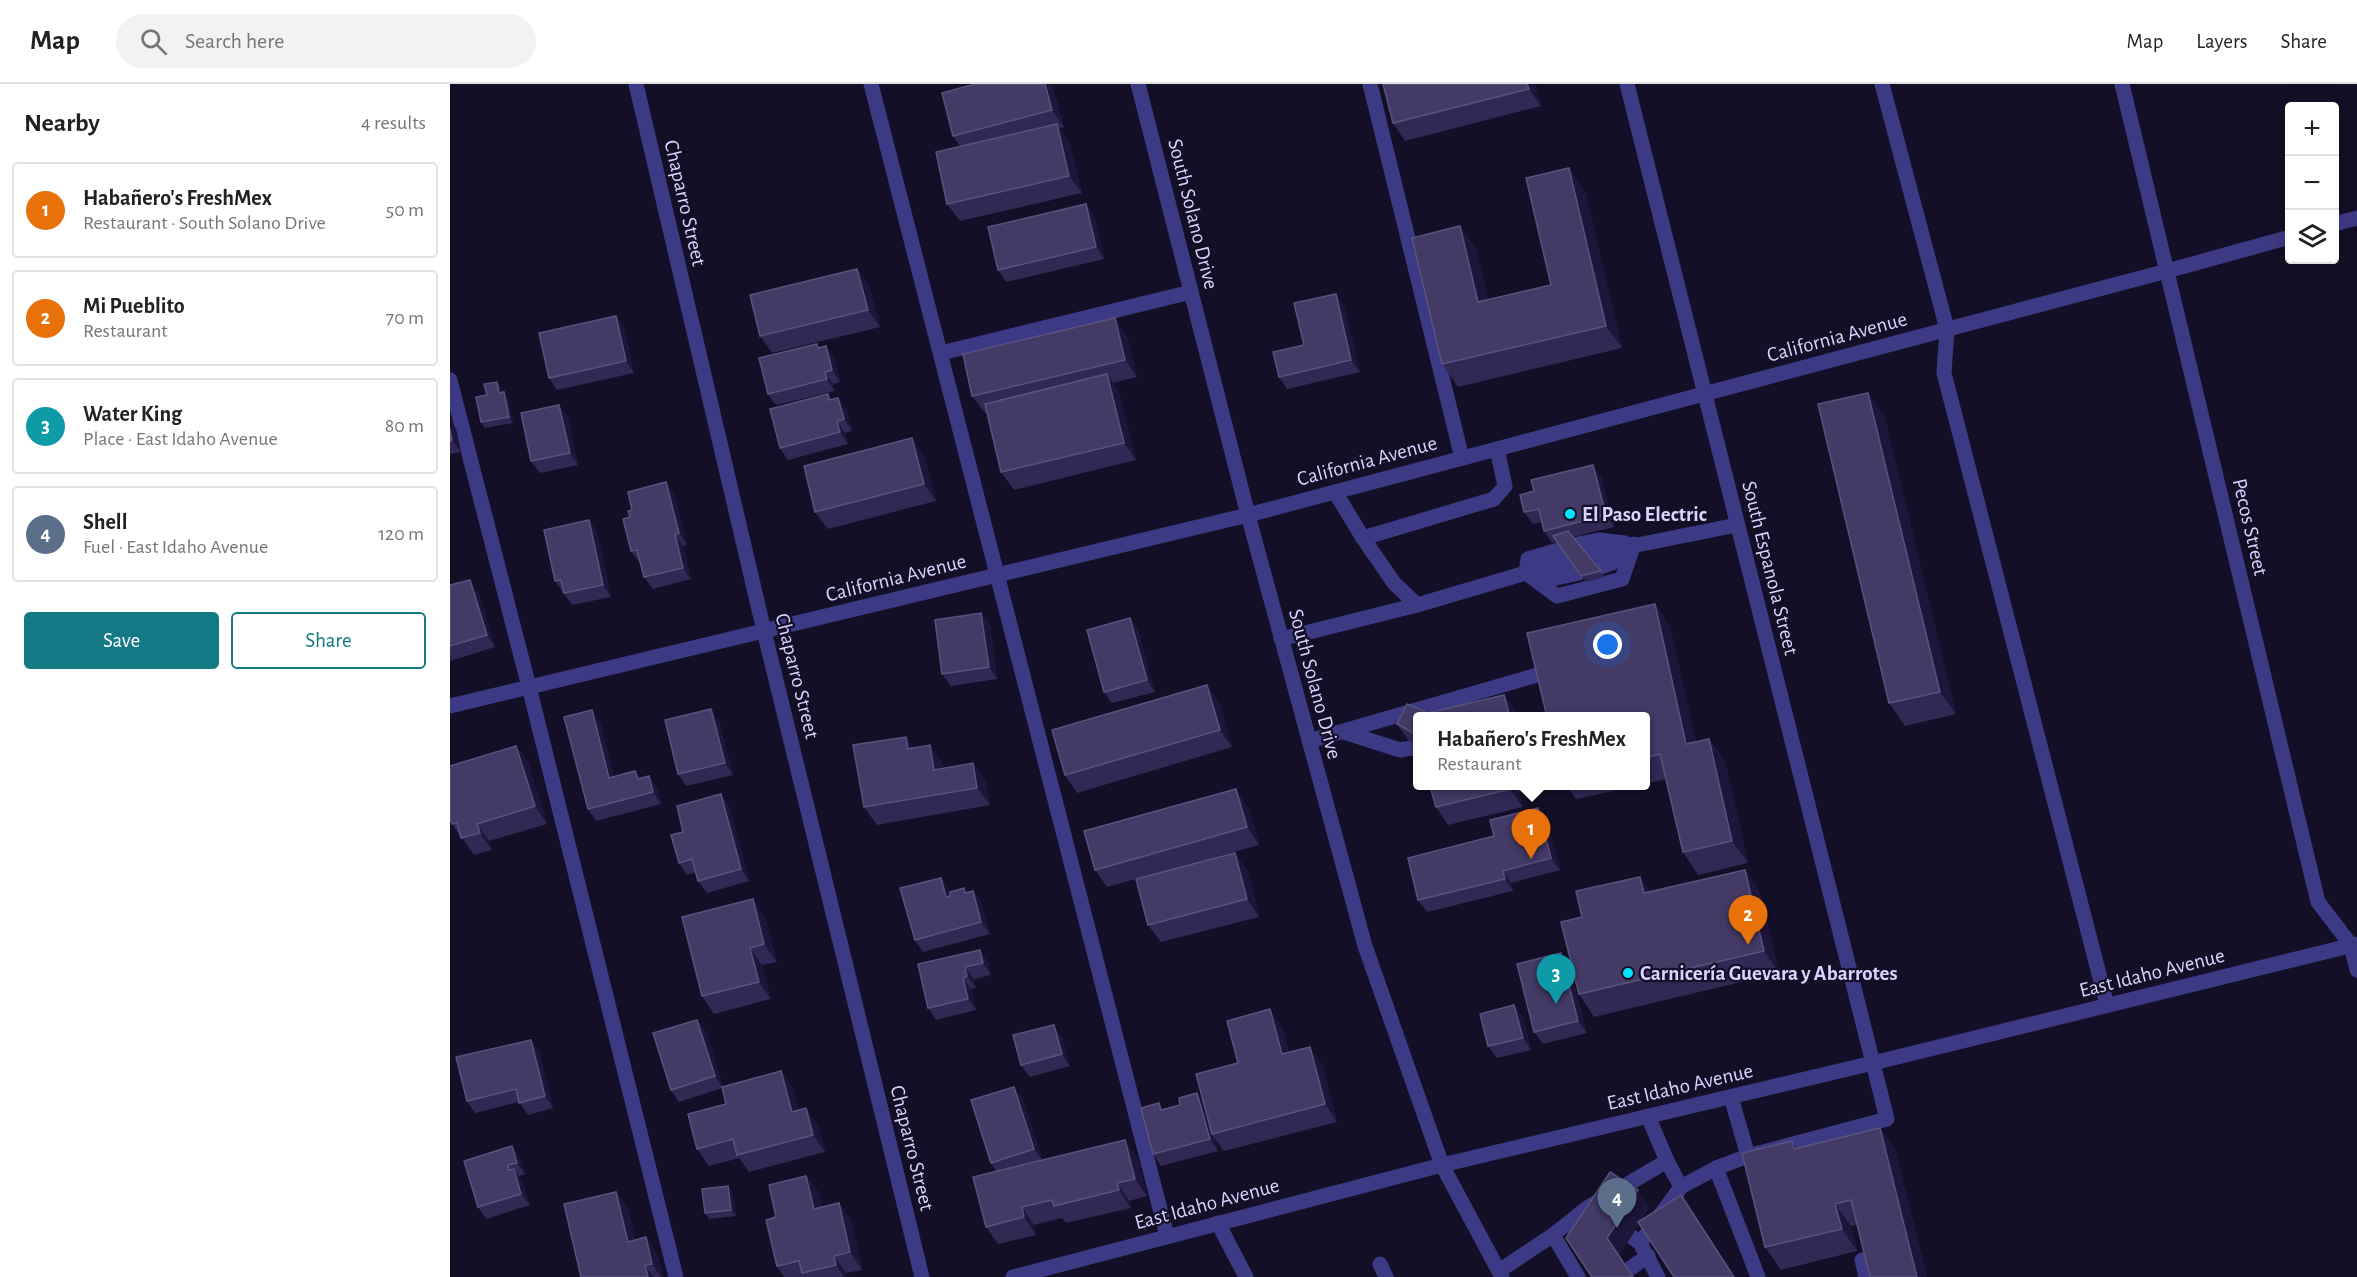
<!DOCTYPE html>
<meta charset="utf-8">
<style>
:root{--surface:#fff;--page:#f2f2f2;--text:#222;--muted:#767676;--line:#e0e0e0;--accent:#137a85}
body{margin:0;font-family:"Alegreya Sans",sans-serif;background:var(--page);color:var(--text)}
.controls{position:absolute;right:18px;top:18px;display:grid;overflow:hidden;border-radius:6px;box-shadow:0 6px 24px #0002}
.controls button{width:54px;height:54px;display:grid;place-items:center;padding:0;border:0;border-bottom:2px solid var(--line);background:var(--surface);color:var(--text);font:30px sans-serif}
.you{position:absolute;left:1158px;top:561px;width:21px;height:21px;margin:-15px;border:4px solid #fff;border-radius:50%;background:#1a73e8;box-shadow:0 0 0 9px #1a73e833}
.badge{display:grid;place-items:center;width:39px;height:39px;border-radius:50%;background:var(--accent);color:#fff;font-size:20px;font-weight:700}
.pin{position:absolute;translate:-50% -50px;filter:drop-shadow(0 2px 3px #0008)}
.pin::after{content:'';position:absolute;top:32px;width:21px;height:18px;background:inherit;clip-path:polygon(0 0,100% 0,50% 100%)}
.popup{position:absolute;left:963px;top:628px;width:237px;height:78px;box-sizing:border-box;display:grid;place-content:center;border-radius:6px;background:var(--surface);filter:drop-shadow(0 2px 4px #0005);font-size:20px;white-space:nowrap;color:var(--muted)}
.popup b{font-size:22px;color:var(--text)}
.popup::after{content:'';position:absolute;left:50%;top:100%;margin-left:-12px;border:12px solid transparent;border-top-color:var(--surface)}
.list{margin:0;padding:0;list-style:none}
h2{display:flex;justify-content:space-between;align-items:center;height:78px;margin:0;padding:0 24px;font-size:26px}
h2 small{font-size:20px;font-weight:400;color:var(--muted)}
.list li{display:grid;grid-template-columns:39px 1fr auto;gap:18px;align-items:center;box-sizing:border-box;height:96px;margin:0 12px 12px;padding:0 12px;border:2px solid var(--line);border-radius:6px}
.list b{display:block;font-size:22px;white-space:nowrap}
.list p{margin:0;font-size:20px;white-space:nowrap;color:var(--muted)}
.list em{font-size:20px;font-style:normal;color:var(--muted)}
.actions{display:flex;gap:12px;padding:18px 24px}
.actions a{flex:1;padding:14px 0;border:2px solid var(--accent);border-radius:6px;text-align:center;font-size:21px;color:var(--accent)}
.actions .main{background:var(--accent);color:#fff}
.icon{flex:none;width:33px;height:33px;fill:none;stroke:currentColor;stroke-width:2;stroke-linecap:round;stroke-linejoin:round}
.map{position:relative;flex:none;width:1907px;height:1193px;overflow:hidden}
header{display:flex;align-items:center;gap:36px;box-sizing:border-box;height:84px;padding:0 30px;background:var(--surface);border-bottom:2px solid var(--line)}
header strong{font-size:28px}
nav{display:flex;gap:33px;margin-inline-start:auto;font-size:21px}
.search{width:420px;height:54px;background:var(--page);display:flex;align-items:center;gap:15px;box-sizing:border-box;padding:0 21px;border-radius:33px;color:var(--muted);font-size:22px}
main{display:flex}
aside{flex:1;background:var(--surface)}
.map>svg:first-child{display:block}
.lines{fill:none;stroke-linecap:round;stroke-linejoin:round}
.minor{stroke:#3d3a85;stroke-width:15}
.wall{fill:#312854}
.shaded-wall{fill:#1d163a}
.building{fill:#433a66;stroke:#5a527e;stroke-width:1.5}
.poi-dot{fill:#00e5ff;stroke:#130f26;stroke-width:2}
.labels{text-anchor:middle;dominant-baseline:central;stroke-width:4.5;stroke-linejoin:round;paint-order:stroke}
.street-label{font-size:21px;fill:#d9d4ff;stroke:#130f26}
.poi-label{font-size:21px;font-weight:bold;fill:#d9d4ff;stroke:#130f26;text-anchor:start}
</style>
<header>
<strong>Map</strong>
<div class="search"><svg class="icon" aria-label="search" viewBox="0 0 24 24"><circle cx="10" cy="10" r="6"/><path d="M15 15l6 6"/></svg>Search here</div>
<nav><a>Map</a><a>Layers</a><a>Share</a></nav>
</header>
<main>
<aside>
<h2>Nearby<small>4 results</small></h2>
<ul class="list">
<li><span class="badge" style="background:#e8710a">1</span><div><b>Habañero's FreshMex</b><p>Restaurant · South Solano Drive</p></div><em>50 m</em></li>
<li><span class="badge" style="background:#e8710a">2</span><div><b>Mi Pueblito</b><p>Restaurant</p></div><em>70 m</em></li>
<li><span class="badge" style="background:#0f9aa8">3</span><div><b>Water King</b><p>Place · East Idaho Avenue</p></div><em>80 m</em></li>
<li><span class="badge" style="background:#5c6f8a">4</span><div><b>Shell</b><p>Fuel · East Idaho Avenue</p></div><em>120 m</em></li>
</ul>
<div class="actions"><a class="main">Save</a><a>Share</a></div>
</aside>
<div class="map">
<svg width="1907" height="1193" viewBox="0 0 1907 1193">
<rect width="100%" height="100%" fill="#130f26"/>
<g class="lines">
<!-- minor -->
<g class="minor">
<polyline points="186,0 314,547 472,1193"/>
<polyline points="421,0 717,1152"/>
<polyline points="688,0 798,431 915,862 992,1081 1052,1193"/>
<polyline points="920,0 1012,374"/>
<polyline points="1177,0 1437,1035 1298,1072 1266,1084 1231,1103 1217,1077 1198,1032"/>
<polyline points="1432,0 1497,245 1494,289 1657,921"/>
<polyline points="1672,0 1868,818 1901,861 1907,886"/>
<polyline points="1884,140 1907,134"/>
<polyline points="491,269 741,208"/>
<polyline points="0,296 79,603 226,1193"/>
<polyline points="885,408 913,454 1044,415 1055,402 1047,365"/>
<polyline points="913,454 944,499 967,521"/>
<polyline points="1128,460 1149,456 1175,459"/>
<polyline points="1137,471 1287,441"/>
<polyline points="1148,484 1162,479 1182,462"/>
<polyline points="1076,489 1107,512 1172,495 1184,460"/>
<polyline points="1076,489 1078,475 1112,465"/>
<polyline points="1079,490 1106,494 1129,489"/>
<polyline points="831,555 967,521 1120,476"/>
<polyline points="0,622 798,431 1717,187 1840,153"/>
<polyline points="894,648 950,666 967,663"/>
<polyline points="859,657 1087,591"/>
<polyline points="1281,1013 1298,1072"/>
<polyline points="1266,1084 1308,1193"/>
<polyline points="768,1139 796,1193"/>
<polyline points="1103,1151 1128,1193"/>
<polyline points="1182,1153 1190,1159 1208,1193"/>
<polyline points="1190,1159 1231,1103"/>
<polyline points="1412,1176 1416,1193"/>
<polyline points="930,1180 936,1193"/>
<polyline points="1178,1186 1198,1172"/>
<polyline points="1049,1187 1103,1151 1137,1124 1217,1077"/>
<polyline points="563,1193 992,1081 1423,979 1907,860"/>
</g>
</g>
<!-- wall -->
<g class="wall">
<polygon points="525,0 602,0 614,43 610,44 619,58 632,109 510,137 497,120 510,62 503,52"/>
<polygon points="1085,0 1091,22 955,57 943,39"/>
<polygon points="1135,107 1172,264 1008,303 992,280 1026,165 1038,216 1101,201"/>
<polygon points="644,132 654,175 556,198 548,186"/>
<polygon points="407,185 419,202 430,243 322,269 310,252"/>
<polygon points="886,210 894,222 910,288 837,305 829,293 854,261"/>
<polygon points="166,232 174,244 184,289 107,306 99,294"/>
<polygon points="677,252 687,293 663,299 669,308 686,376 564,406 551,388 537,329 535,329 522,312"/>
<polygon points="369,263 385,274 390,298 383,300 385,307 326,321 318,310"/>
<polygon points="47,298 51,304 52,308 58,314 63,339 35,344 31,338 37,311"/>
<polygon points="378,310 382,316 388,314 397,326 402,347 395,349 398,360 338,376 330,364"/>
<polygon points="1434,331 1506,630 1455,642 1439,619"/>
<polygon points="118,333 128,381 90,389 81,377"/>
<polygon points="0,336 6,345 11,368 0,370"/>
<polygon points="474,371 486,417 378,445 365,428"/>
<polygon points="1151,393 1164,443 1123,453 1155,493 1136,498 1107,458 1102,459 1094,447 1092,438 1083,440 1074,428"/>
<polygon points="216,398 224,410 237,461 233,462 241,495 203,505 194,493 191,479 190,479 181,467 180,433 182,426"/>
<polygon points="139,436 147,448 161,513 122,521 105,497"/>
<polygon points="0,501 28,508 45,563 0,577"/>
<polygon points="1205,520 1220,543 1246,658 1259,655 1275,677 1298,779 1248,791 1233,768 1216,695 1195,700 1195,633"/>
<polygon points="531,529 540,541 547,595 501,602 492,590"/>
<polygon points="680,534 688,546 705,608 662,619 654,608"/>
<polygon points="1054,611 1066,628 1067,633 967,633 967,662 959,657 947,640 957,620 978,629"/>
<polygon points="769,618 782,663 627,709 615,691"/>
<polygon points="269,637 283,691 236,702 228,690"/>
<polygon points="150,638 164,692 191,694 199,692 207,704 211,720 146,737 138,725"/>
<polygon points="456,653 464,664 492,678 493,684 523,679 535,696 540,721 427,741 414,723"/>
<polygon points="66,662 78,679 97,740 39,757 42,766 24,771 2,740"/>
<polygon points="980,702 1094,702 1069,708 1073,723 998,741 986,723"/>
<polygon points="1117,702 1187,702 1126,715"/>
<polygon points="279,722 299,797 257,809 248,797 246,788 237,791 229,779 233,748"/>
<polygon points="798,723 809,761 699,792 798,787 809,833 711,858 698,841 686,795 657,803 645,786"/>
<polygon points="1088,724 1097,736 1110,786 1061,799 1063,807 977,828 968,816 1044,752"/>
<polygon points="1295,786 1310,809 1329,889 1144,933 1129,910 1132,833 1201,808"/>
<polygon points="491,794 500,808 517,809 523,807 531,819 540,850 473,868 465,856"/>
<polygon points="315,833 327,878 312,881 321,915 264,930 252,912"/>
<polygon points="538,878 541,891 524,895 526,904 521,905 526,926 486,936 478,924 468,880"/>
<polygon points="1119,881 1137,949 1093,960 1084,948"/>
<polygon points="1073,933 1081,966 1047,974 1038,962"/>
<polygon points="247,936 256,948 273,1003 331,987 343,1005 349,1026 368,1042 375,1068 299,1088 289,1074 259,1082 247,1065 276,1020 272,1004 229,1018 221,1006"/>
<polygon points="832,943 839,968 872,980 887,1038 774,1067 764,1054 768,1067 711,1082 703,1070 713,1025 753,1018 788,979"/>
<polygon points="612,953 620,982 580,993 571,981"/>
<polygon points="81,956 89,967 103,1024 78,1031 69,1018 25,1029 17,1017"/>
<polygon points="573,1015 592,1076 687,1073 697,1112 679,1117 681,1124 616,1139 612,1134 584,1141 586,1151 548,1160 536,1143 546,1087 541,1079"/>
<polygon points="1430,1044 1445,1066 1477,1193 1420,1193 1407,1141 1401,1142 1407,1167 1331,1186 1315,1163 1342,1057 1347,1064"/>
<polygon points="62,1062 70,1074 75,1090 69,1092 72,1097 80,1121 36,1135 28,1123"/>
<polygon points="356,1092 369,1109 372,1123 389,1119 401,1136 412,1186 396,1189 397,1193 334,1193 327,1182 326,1133"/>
<polygon points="278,1102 282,1108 286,1132 259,1135 255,1129"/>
<polygon points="166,1108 178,1125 185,1156 208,1171 213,1193 131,1193"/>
</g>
<!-- shaded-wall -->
<g class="shaded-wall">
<polygon points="595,0 602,0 614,43 602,26"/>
<polygon points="1077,0 1085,0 1091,22 1079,5"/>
<polygon points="607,40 619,58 632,109 619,92"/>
<polygon points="1119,84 1135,107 1172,264 1156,242"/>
<polygon points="636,120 644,132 654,175 646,163"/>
<polygon points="1010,142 1026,165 1044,241 1028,218"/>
<polygon points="407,185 419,202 430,243 418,226"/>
<polygon points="886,210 894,222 910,288 901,276"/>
<polygon points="166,232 174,244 184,289 176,277"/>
<polygon points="665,234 677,252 687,293 675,276"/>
<polygon points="376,262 385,274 390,298 382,286"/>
<polygon points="375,288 383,300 385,307 377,295"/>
<polygon points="657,290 669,308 686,376 674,359"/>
<polygon points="47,298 51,304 53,315 49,309"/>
<polygon points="54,308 58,314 63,339 59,333"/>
<polygon points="1418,309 1434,331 1506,630 1490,608"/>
<polygon points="388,314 397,326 402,347 394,335"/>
<polygon points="109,321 118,333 128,381 120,369"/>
<polygon points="0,336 6,345 11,368 2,356 0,345"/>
<polygon points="387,337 395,349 398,360 390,348"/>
<polygon points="462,354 474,371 486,417 474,400"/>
<polygon points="1143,381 1151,393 1164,443 1156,431"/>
<polygon points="216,398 224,410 237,461 229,449"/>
<polygon points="139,436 147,448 161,513 153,501"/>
<polygon points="225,450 233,462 241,495 233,484"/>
<polygon points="20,496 28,508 45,563 37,551"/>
<polygon points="1205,520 1220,543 1252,683 1236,660"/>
<polygon points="531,529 540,541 547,595 539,583"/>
<polygon points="680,534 688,546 705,608 697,596"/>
<polygon points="757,601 769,618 782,663 770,646"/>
<polygon points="1054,611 1066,628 1067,633 1060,633"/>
<polygon points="261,625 269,637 283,691 275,679"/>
<polygon points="142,626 150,638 168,706 159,694"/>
<polygon points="456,653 468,670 458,665"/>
<polygon points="1259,655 1275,677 1298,779 1282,757"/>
<polygon points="480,661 492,678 496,703 484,686"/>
<polygon points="66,662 78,679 97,740 85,722"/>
<polygon points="523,679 535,696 540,721 527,704"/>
<polygon points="199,692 207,704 211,720 203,708"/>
<polygon points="1059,702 1065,702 1069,708 1073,723 1060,705"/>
<polygon points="786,705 798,723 809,761 797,743"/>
<polygon points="271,710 279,722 299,797 291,785"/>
<polygon points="1088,724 1097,736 1110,786 1101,774"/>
<polygon points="27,740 39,757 42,766 30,749"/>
<polygon points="785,769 798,787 809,833 797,815"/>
<polygon points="1295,786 1310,809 1329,889 1314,867"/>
<polygon points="1053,787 1061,799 1063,807 1055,795"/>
<polygon points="1190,793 1206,815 1194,809"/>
<polygon points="491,794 499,806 504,825 496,813"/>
<polygon points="523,807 531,819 540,850 531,838"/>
<polygon points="303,815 315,833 327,878 314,860"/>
<polygon points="300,864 312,881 321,915 309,898"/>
<polygon points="530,866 538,878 541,891 533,879"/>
<polygon points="1111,869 1119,881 1137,949 1128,937"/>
<polygon points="515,883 524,895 526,904 517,892"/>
<polygon points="513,894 521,905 526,926 518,915"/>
<polygon points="1064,921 1073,933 1081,966 1073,954"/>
<polygon points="820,925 832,943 844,987 832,970"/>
<polygon points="247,936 256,948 273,1004 265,992"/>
<polygon points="604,941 612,953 620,982 612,970"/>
<polygon points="81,956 89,967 103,1024 95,1012"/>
<polygon points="860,963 872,980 887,1038 875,1020"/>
<polygon points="331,987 343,1005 354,1045 342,1028"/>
<polygon points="564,1003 573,1015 593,1077 584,1065"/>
<polygon points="747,1009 756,1021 762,1050 764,1054 768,1067 760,1055"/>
<polygon points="356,1024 368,1042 375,1068 363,1051"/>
<polygon points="1430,1044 1445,1066 1477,1193 1467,1193"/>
<polygon points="675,1056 687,1073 697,1112 685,1095"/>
<polygon points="62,1062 70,1074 75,1090 67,1079"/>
<polygon points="58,1081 66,1093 64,1085 72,1097 80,1121 71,1110 59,1086"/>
<polygon points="356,1092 369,1109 377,1142 364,1125"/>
<polygon points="667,1099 679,1117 681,1124 669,1106"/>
<polygon points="278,1102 282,1108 286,1132 281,1126"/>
<polygon points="1188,1106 1200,1123 1169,1172 1183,1193 1157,1154"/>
<polygon points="166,1108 178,1125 190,1175 178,1158"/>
<polygon points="1231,1111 1243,1128 1285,1193 1284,1193"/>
<polygon points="389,1119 401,1136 412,1186 400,1168"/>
<polygon points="1385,1120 1401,1142 1407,1167 1392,1145"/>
<polygon points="572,1123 584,1141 586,1151 574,1133"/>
<polygon points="196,1153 208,1171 213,1193 211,1193 202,1180"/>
<polygon points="384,1172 396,1189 397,1193 394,1193 386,1181"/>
<polygon points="195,1181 203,1193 198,1193"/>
</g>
<!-- building -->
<g class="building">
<polygon points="525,0 595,0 602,26 503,52 492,9"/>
<polygon points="933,0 1077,0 1079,5 943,39"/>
<polygon points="607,40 619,92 497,120 486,68"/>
<polygon points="1119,84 1156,242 992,280 962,154 1010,142 1028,218 1101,201 1076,94"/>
<polygon points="636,120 646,163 548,186 538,143"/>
<polygon points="407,185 418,226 310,252 300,211"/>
<polygon points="886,210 901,276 829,293 823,268 854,261 844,219"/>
<polygon points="166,232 176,277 99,294 89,249"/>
<polygon points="665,234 675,276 522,312 513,270"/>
<polygon points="367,260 368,264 376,262 382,286 375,288 377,295 318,310 309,274"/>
<polygon points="657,290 674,359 551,388 535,320"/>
<polygon points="47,298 49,309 54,308 59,333 31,338 26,313 37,311 34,300"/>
<polygon points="1418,309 1490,608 1439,619 1368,320"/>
<polygon points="378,310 379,316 388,314 394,335 387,337 390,348 330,364 320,325"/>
<polygon points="109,321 120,369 81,377 71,329"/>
<polygon points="0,345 2,356 0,357"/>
<polygon points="462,354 474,400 365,428 354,382"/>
<polygon points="1143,381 1156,431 1094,447 1089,425 1074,428 1070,411 1084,407 1081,396"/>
<polygon points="216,398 229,449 225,450 233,484 194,493 187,466 181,467 173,435 180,433 178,427 182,426 178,408"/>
<polygon points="139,436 153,501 114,509 111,496 105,497 94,446"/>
<polygon points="1118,447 1151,487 1131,492 1103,452"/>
<polygon points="20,496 37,551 0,562 0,501"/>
<polygon points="1205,520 1236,660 1259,655 1282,757 1233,768 1210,670 1195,674 1195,633 1097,633 1077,549"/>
<polygon points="531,529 539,583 492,590 485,536"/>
<polygon points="680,534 697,596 654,608 637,546"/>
<polygon points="757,601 770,646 615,691 602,646"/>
<polygon points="1054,611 1060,633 967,633 967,657 965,650 947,640 957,620 978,629"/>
<polygon points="261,625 275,679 228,690 215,636"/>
<polygon points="142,626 159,694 185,687 188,695 199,692 203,708 138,725 114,633"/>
<polygon points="456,653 458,665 480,661 484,686 523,679 527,704 414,723 403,661"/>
<polygon points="66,662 85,722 27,740 30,749 11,754 7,739 2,740 0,734 0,682"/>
<polygon points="980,702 1059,702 1060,705 986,723"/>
<polygon points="786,705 797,743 645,786 634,747"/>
<polygon points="271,710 291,785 248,797 242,775 229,779 221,751 233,748 227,722"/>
<polygon points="1088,724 1101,774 1053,787 1055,795 968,816 958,774 1044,752 1040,736"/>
<polygon points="785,769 797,815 698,841 686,795"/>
<polygon points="1295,786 1314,867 1129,910 1111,838 1132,833 1126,807 1190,793 1194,809"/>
<polygon points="491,794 496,813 500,812 500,808 514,804 515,809 523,807 531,838 465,856 450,804"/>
<polygon points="303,815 314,860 300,864 309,898 252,912 232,833"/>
<polygon points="530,866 533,879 515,883 517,892 513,894 518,915 478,924 468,880"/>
<polygon points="1111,869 1128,937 1084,948 1067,880"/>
<polygon points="1064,921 1073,954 1038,962 1030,930"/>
<polygon points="820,925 832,970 860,963 875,1020 762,1050 746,990 788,979 777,937"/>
<polygon points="247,936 265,992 221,1006 203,949"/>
<polygon points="604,941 612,970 571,981 563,951"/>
<polygon points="81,956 95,1012 69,1019 66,1005 17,1017 6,973"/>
<polygon points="331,987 342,1028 356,1024 363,1051 287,1071 283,1055 247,1065 238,1030 276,1020 272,1003"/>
<polygon points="564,1003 584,1065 541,1079 521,1016"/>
<polygon points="747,1009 760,1055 703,1070 691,1024 709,1019 711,1026 730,1021 729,1014"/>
<polygon points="1430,1044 1467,1193 1420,1193 1401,1116 1385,1120 1392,1145 1315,1163 1292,1069 1342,1057 1344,1065"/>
<polygon points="675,1056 685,1095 667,1099 669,1106 604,1122 602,1116 572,1123 574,1133 536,1143 523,1093"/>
<polygon points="62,1062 67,1079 58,1081 59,1086 64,1085 71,1110 28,1123 14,1077"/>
<polygon points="1160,1088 1188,1106 1157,1154 1183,1193 1142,1193 1116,1154"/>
<polygon points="356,1092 364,1125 389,1119 400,1168 384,1172 386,1181 352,1189 349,1177 327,1182 316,1136 326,1133 319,1101"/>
<polygon points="278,1102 281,1126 255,1129 252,1105"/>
<polygon points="166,1108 178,1158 196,1153 202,1180 195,1181 198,1193 131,1193 114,1120"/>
<polygon points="1231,1111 1284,1193 1224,1193 1188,1138"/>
</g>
<!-- markers -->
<g class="poi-dot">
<circle cx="1120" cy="430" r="6"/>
<circle cx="1178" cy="889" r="6"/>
</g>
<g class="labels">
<!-- street labels -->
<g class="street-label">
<text transform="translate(235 119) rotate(77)">Chaparro Street</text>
<text transform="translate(743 130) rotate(76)">South Solano Drive</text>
<text transform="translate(1387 253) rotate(-15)">California Avenue</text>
<text transform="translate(917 377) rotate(-15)">California Avenue</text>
<text transform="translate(1800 443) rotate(77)">Pecos Street</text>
<text transform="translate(1320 484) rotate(76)">South Espanola Street</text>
<text transform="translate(446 494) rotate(-14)">California Avenue</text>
<text transform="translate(347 592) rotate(76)">Chaparro Street</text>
<text transform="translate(865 600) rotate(75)">South Solano Drive</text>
<text transform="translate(1702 889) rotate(-14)">East Idaho Avenue</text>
<text transform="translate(1230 1003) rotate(-13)">East Idaho Avenue</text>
<text transform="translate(462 1064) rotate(76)">Chaparro Street</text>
<text transform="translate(757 1120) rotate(-15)">East Idaho Avenue</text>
</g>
<!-- poi labels -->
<g class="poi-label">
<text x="1132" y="430">El Paso Electric</text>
<text x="1190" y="889">Carnicería Guevara y Abarrotes</text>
</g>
</g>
</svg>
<div class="controls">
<button>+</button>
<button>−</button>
<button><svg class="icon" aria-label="layers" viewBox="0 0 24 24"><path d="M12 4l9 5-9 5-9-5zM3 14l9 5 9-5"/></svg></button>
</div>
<div class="you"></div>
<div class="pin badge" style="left:1081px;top:775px;background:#e8710a">1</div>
<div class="popup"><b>Habañero's FreshMex</b>Restaurant</div>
<div class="pin badge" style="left:1298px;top:861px;background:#e8710a">2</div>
<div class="pin badge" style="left:1106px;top:920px;background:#0f9aa8">3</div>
<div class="pin badge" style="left:1167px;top:1144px;background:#5c6f8a">4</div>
</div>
</main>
